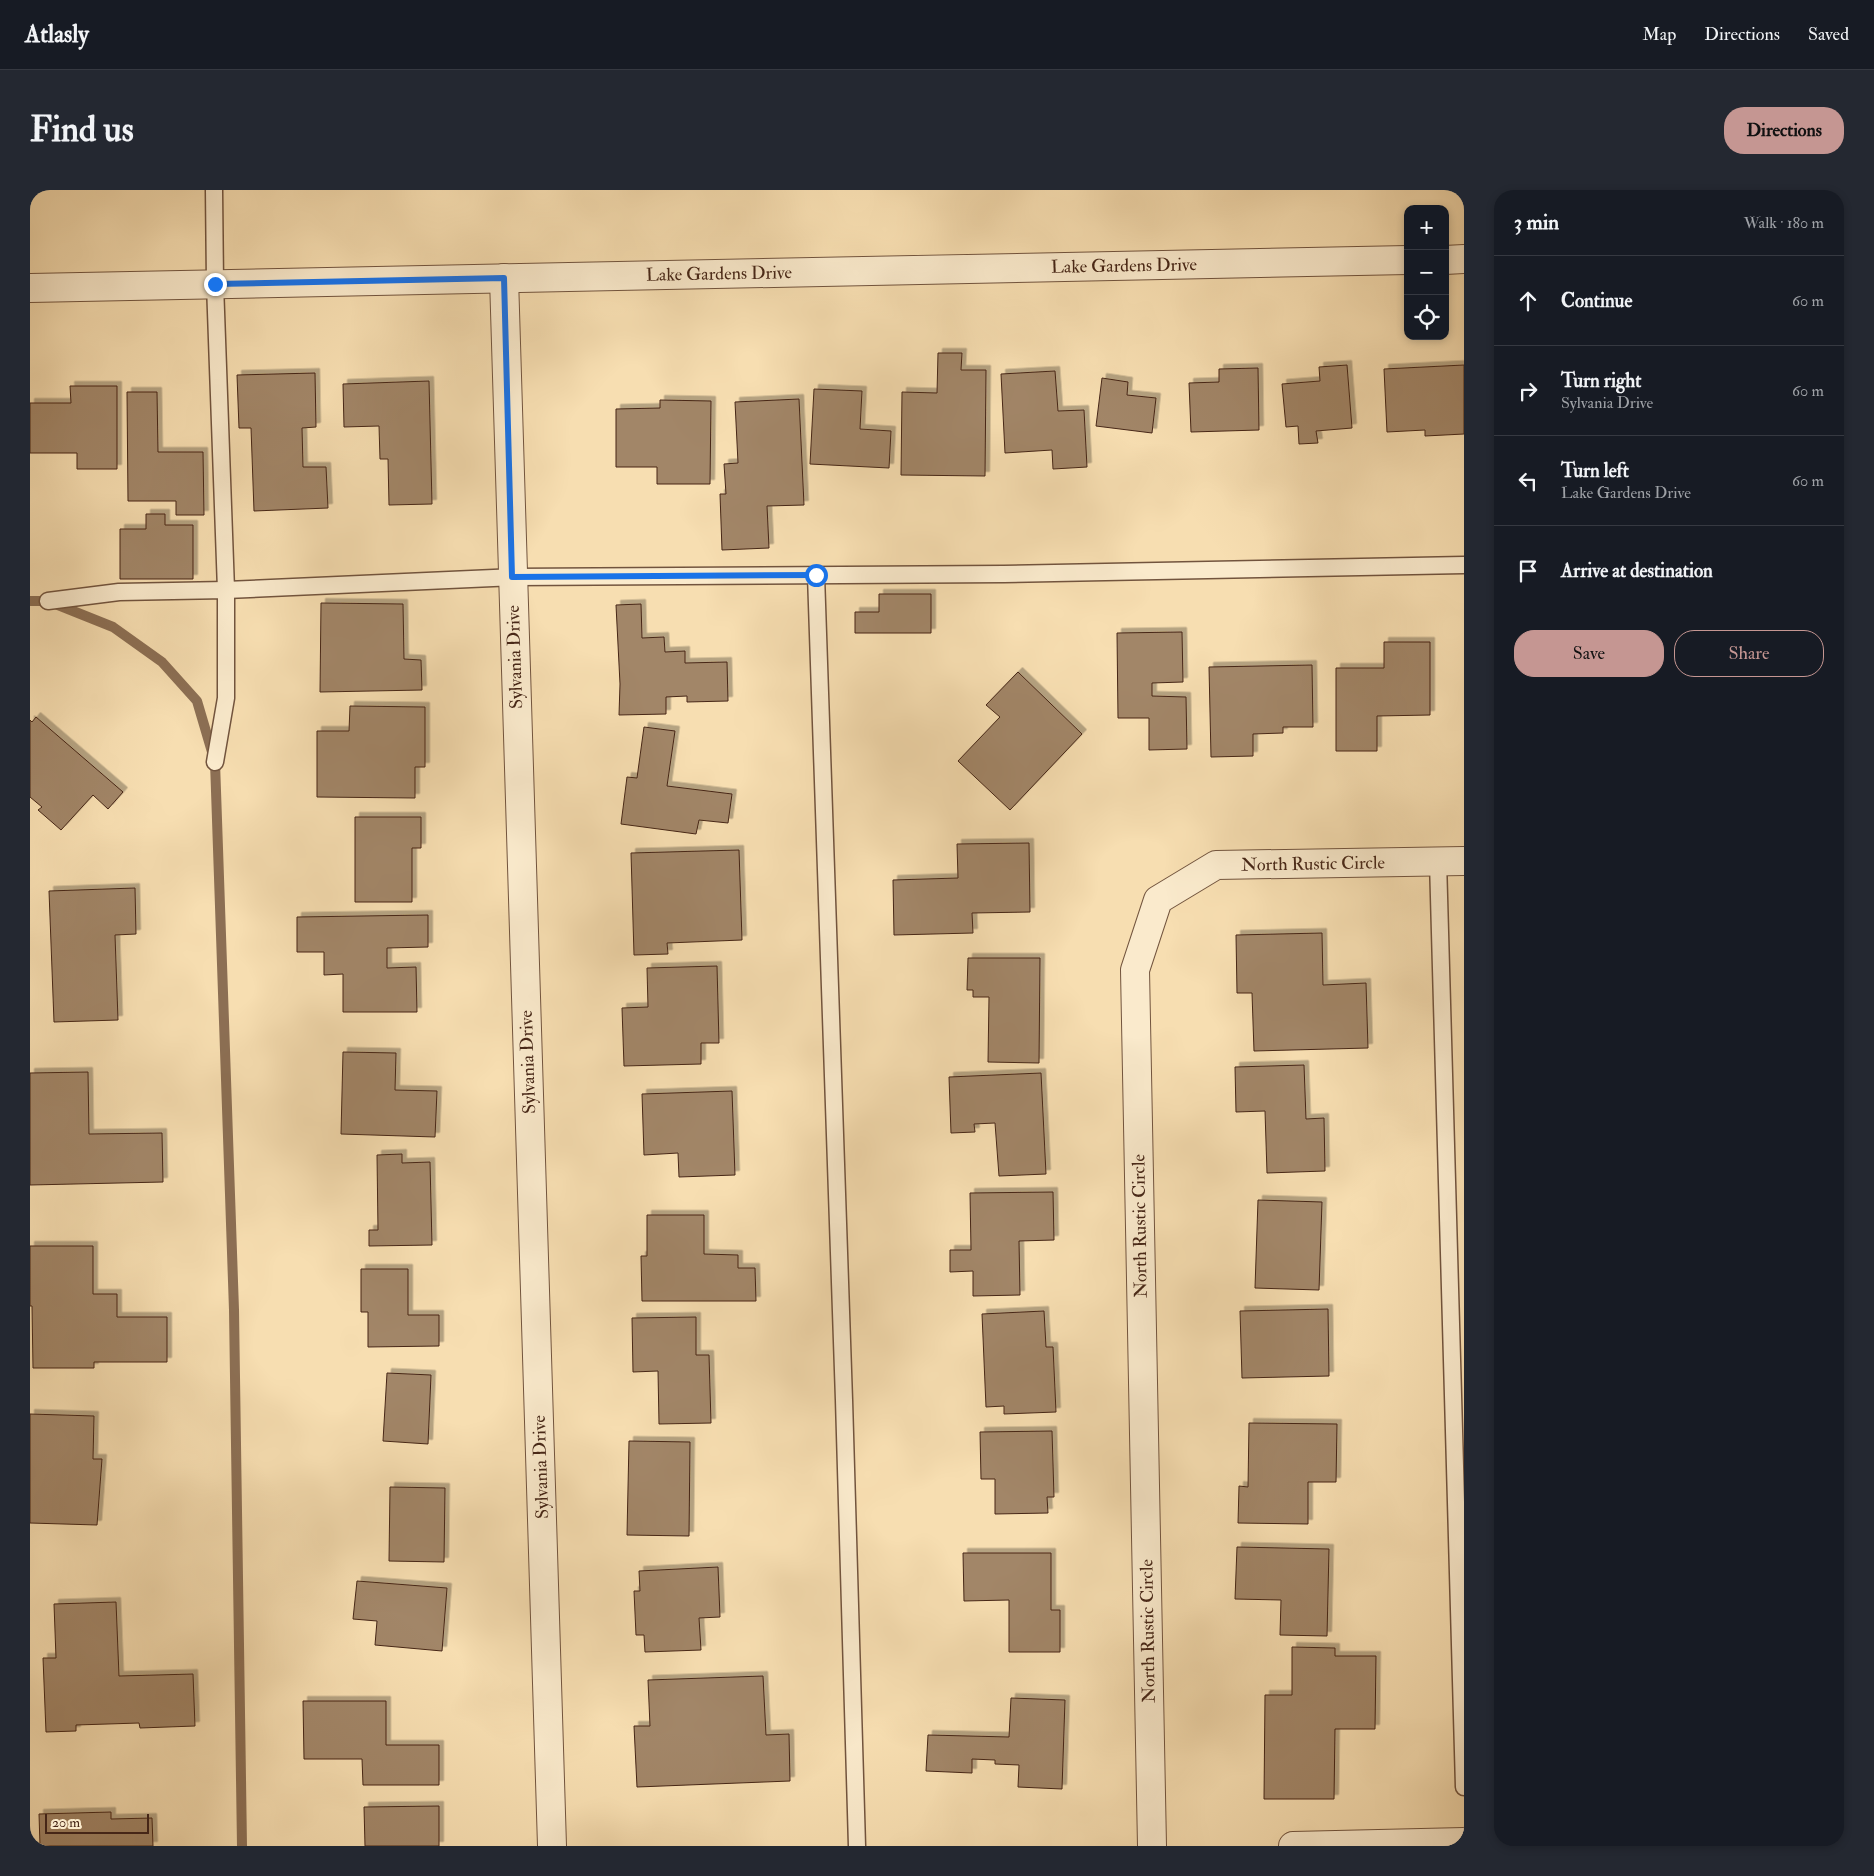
<!DOCTYPE html>
<meta charset="utf-8">
<style>
:root{--surface:#171b24;--page:#242831;--text:#f1f3f6;--muted:#9ea1a6;--line:#363941;--accent:#c59692}
body{margin:0;font-family:"IM FELL Double Pica",serif;background:var(--page);color:var(--text)}
.controls{position:absolute;right:15px;top:15px;display:grid;overflow:hidden;border-radius:10px;box-shadow:0 2px 8px #0003}
.controls button{width:45px;height:45px;display:grid;place-items:center;padding:0;border:0;border-bottom:1px solid var(--line);background:var(--surface);color:var(--text);font:25px sans-serif}
.scale{position:absolute;left:15px;bottom:12px;width:104px;box-sizing:border-box;padding-left:5px;border:2px solid #462617;border-top:0;font-size:14px;line-height:18px;white-space:nowrap;color:#462617;-webkit-text-stroke:4px #faeacc;paint-order:stroke}
.stop{position:absolute;width:15px;height:15px;margin:-11px;border:4px solid #1a73e8;border-radius:50%;background:#fff}
.stop.end{background:#1a73e8;border-color:#fff;box-shadow:0 1px 5px #0008}
.list{margin:0;padding:0;list-style:none}
h2{display:flex;justify-content:space-between;align-items:center;height:65px;margin:0;padding:0 20px;font-size:21px}
h2 small{font-size:16px;font-weight:400;color:var(--muted)}
.list li{display:grid;grid-template-columns:32px 1fr auto;gap:15px;align-items:center;box-sizing:border-box;height:90px;padding:0 20px;border-top:1px solid var(--line)}
.list b{display:block;font-size:19px;white-space:nowrap}
.list p{margin:0;font-size:16px;white-space:nowrap;color:var(--muted)}
.list em{font-size:16px;font-style:normal;color:var(--muted)}
.actions{display:flex;gap:10px;padding:15px 20px}
.actions a{flex:1;padding:11px 0;border:1px solid var(--accent);border-radius:20px;text-align:center;font-size:18px;color:var(--accent)}
.actions .main{background:var(--accent);color:#111}
.icon{flex:none;width:28px;height:28px;fill:none;stroke:currentColor;stroke-width:2;stroke-linecap:round;stroke-linejoin:round}
.map{position:relative;flex:none;width:1434px;height:1656px;overflow:hidden;border-radius:20px}
header{display:flex;align-items:center;gap:30px;box-sizing:border-box;height:70px;padding:0 25px;background:var(--surface);border-bottom:1px solid var(--line)}
header strong{font-size:24px}
nav{display:flex;gap:28px;margin-inline-start:auto;font-size:18px}
.intro{display:flex;align-items:center;justify-content:space-between;box-sizing:border-box;height:120px;padding:0 30px}
h1{margin:0;font-size:35px}
.button{padding:12px 22px;border-radius:20px;background:var(--accent);color:#111;font-size:18px;font-weight:700}
main{display:flex;gap:30px;padding:0 30px}
aside{flex:1;background:var(--surface);border-radius:20px;box-shadow:0 2px 8px #0003}
.map>svg:first-child{display:block}
.lines{fill:none;stroke-linecap:round;stroke-linejoin:round}
.stream{stroke:#8c6f54;stroke-width:10}
.building{fill:#a28667;stroke:#462617;filter:url(#shadow)}
.service-casing{stroke:#72543e;stroke-width:19}
.minor-casing{stroke:#72543e;stroke-width:30}
.service{stroke:#faeacc;stroke-width:16}
.minor{stroke:#faeacc;stroke-width:28}
.route{stroke:#1a73e8;stroke-width:6}
.labels{text-anchor:middle;dominant-baseline:central;stroke-width:4.5;stroke-linejoin:round;paint-order:stroke}
.street-label{font-size:18px;fill:#462617;stroke:#faeacc}
</style>
<header>
<strong>Atlasly</strong>
<nav><a>Map</a><a>Directions</a><a>Saved</a></nav>
</header>
<div class="intro"><h1>Find us</h1><a class="button">Directions</a></div>
<main>
<div class="map">
<svg width="1434" height="1656" viewBox="0 0 1434 1656">
<defs>
<filter id="shadow"><feDropShadow dx="4.5" dy="-4.5" stdDeviation="0" flood-color="#0004"/></filter>
</defs>
<rect width="100%" height="100%" fill="#f7deb1"/>
<filter id="stains"><feTurbulence type="fractalNoise" baseFrequency=".004" numOctaves="4"/><feColorMatrix values="0 0 0 0 .2 0 0 0 0 .09 0 0 0 0 .02 0 0 0 .5 -.17"/></filter>
<radialGradient id="worn" r=".72"><stop offset=".6" stop-color="#630" stop-opacity="0"/><stop offset="1" stop-color="#630" stop-opacity=".3"/></radialGradient>
<g class="lines">
<!-- stream -->
<polyline class="stream" points="0,411 18,411 83,437 132,472 167,511 185,572 204,1120 212,1656"/>
</g>
<!-- building -->
<g class="building">
<polygon points="908,163 932,163 931,180 956,180 955,286 871,285 872,202 907,203"/>
<polygon points="1317,175 1322,238 1286,241 1288,253 1269,254 1268,236 1256,237 1252,194 1290,191 1289,177"/>
<polygon points="1434,175 1434,244 1395,246 1395,240 1357,242 1354,179"/>
<polygon points="1228,178 1229,240 1161,242 1159,193 1189,192 1189,179"/>
<polygon points="1025,181 1028,221 1054,220 1057,277 1023,279 1022,260 975,263 971,184"/>
<polygon points="285,183 286,237 272,238 273,277 296,277 298,318 224,321 221,238 209,238 207,185"/>
<polygon points="1072,188 1098,192 1097,205 1126,208 1122,243 1066,236"/>
<polygon points="399,191 402,314 359,315 358,269 350,269 349,236 314,237 313,194"/>
<polygon points="40,196 87,196 87,279 47,279 47,263 0,263 0,213 41,213"/>
<polygon points="784,199 832,201 830,239 861,241 859,278 780,274"/>
<polygon points="97,202 127,202 128,262 173,262 174,325 146,325 146,311 98,311"/>
<polygon points="769,209 774,315 737,316 739,358 692,360 690,304 696,304 694,274 708,273 705,212"/>
<polygon points="630,210 681,211 680,294 627,294 627,277 586,277 586,219 630,218"/>
<polygon points="116,324 135,324 135,335 163,335 163,389 90,389 90,339 116,339"/>
<polygon points="849,404 901,404 901,443 825,443 825,422 849,422"/>
<polygon points="291,413 373,414 374,469 391,470 392,500 290,502"/>
<polygon points="611,414 612,448 634,447 635,462 655,461 655,473 697,472 698,511 657,512 657,506 636,507 636,524 589,525 590,494 586,415"/>
<polygon points="1152,442 1153,492 1122,493 1122,506 1156,507 1157,559 1119,560 1119,528 1088,528 1087,443"/>
<polygon points="1354,452 1400,452 1400,525 1347,526 1347,561 1306,561 1306,478 1354,478"/>
<polygon points="1282,475 1283,537 1253,537 1253,543 1223,544 1223,566 1181,567 1179,477"/>
<polygon points="988,482 1052,544 980,620 928,571 970,527 956,515"/>
<polygon points="320,516 395,517 395,577 385,577 385,608 287,607 287,541 319,541"/>
<polygon points="6,527 93,602 78,619 63,605 31,640 8,620 12,617 0,607 0,530 2,532"/>
<polygon points="614,537 645,541 637,596 702,604 698,633 669,630 666,644 591,634 597,587 607,588"/>
<polygon points="325,627 391,627 391,658 382,658 382,712 325,712"/>
<polygon points="999,653 1000,722 942,723 943,743 864,745 863,690 928,688 927,654"/>
<polygon points="709,660 712,750 637,753 638,764 604,765 601,663"/>
<polygon points="105,698 106,744 85,745 88,830 24,832 19,701"/>
<polygon points="398,725 398,757 357,758 357,778 386,777 387,822 313,822 313,784 294,785 294,762 267,762 267,727"/>
<polygon points="1292,743 1293,795 1336,793 1338,858 1224,861 1222,803 1207,803 1206,745"/>
<polygon points="938,768 1010,768 1009,873 958,872 959,807 943,807 943,800 937,800"/>
<polygon points="687,776 689,853 671,853 671,874 594,876 592,818 618,817 617,778"/>
<polygon points="313,862 366,863 365,900 407,901 405,947 311,944"/>
<polygon points="1274,875 1276,929 1294,928 1295,981 1237,983 1235,921 1206,922 1205,877"/>
<polygon points="58,882 59,944 132,943 133,992 0,995 0,883"/>
<polygon points="1011,883 1016,984 969,986 965,933 944,934 945,942 921,943 919,887"/>
<polygon points="702,901 705,985 649,987 648,963 614,965 612,904"/>
<polygon points="372,964 372,973 400,972 402,1055 339,1056 339,1040 348,1040 347,965"/>
<polygon points="1023,1002 1024,1050 989,1051 990,1105 943,1106 943,1081 920,1082 920,1060 941,1060 940,1003"/>
<polygon points="1228,1010 1292,1012 1289,1100 1225,1098"/>
<polygon points="617,1025 674,1025 674,1064 708,1065 708,1078 725,1078 726,1111 612,1111 611,1066 617,1066"/>
<polygon points="0,1056 63,1056 63,1104 87,1104 87,1127 137,1127 137,1172 64,1172 64,1178 3,1178 2,1116 0,1116"/>
<polygon points="331,1079 378,1079 378,1125 409,1125 409,1156 338,1157 338,1122 331,1122"/>
<polygon points="1298,1119 1299,1186 1212,1188 1210,1121"/>
<polygon points="1014,1121 1016,1157 1023,1157 1026,1222 974,1224 974,1216 956,1217 952,1124"/>
<polygon points="666,1127 666,1165 679,1165 681,1233 629,1234 628,1181 603,1182 602,1128"/>
<polygon points="357,1183 401,1185 398,1254 353,1251"/>
<polygon points="0,1224 64,1226 63,1269 72,1269 67,1335 0,1333"/>
<polygon points="1219,1233 1307,1234 1306,1292 1278,1292 1278,1334 1208,1333 1209,1296 1218,1297"/>
<polygon points="1022,1241 1024,1307 1017,1307 1018,1323 965,1324 965,1289 951,1289 950,1242"/>
<polygon points="599,1251 660,1252 659,1346 597,1345"/>
<polygon points="360,1297 415,1298 414,1372 359,1371"/>
<polygon points="1207,1357 1299,1359 1297,1446 1250,1445 1251,1410 1205,1409"/>
<polygon points="933,1363 1021,1363 1021,1420 1030,1420 1030,1462 979,1462 979,1410 934,1411"/>
<polygon points="688,1377 690,1427 669,1428 671,1460 615,1462 614,1445 606,1445 604,1401 610,1401 609,1381"/>
<polygon points="327,1391 417,1398 412,1461 345,1455 347,1431 323,1429"/>
<polygon points="86,1412 89,1486 163,1484 165,1536 110,1538 109,1533 46,1535 46,1541 16,1542 13,1468 26,1468 24,1414"/>
<polygon points="1262,1457 1305,1458 1305,1466 1346,1466 1345,1539 1305,1539 1304,1609 1234,1609 1235,1505 1262,1505"/>
<polygon points="733,1486 736,1545 759,1544 760,1591 607,1597 604,1536 620,1536 618,1490"/>
<polygon points="981,1508 1035,1510 1032,1599 988,1597 989,1575 965,1574 965,1570 942,1569 942,1583 896,1581 898,1545 979,1547"/>
<polygon points="273,1511 356,1511 356,1555 409,1555 409,1595 333,1595 332,1569 274,1569"/>
<polygon points="409,1616 409,1656 335,1656 334,1617"/>
<polygon points="81,1622 81,1629 122,1628 123,1656 10,1656 9,1624"/>
</g>
<g class="lines">
<!-- service casing -->
<g class="service-casing">
<g id="service">
<polyline points="184,0 185,94 196,400 483,387 974,384 1434,375"/>
<polyline points="786,385 814,1210 827,1656"/>
<polyline points="18,411 89,402 196,400 196,508 185,572"/>
<polyline points="1408,671 1434,1597"/>
</g>
</g>
<!-- minor casing -->
<g class="minor-casing">
<g id="minor">
<polyline points="1415,70 1434,69"/>
<polyline points="474,88 522,1656"/>
<polyline points="0,98 1378,70"/>
<polyline points="1122,1656 1105,780 1128,710 1186,675 1434,671"/>
<polyline points="1263,1656 1434,1652"/>
</g>
</g>
<!-- service -->
<use href="#service" class="service"/>
<!-- minor -->
<use href="#minor" class="minor"/>
</g>
<g class="lines">
<!-- route -->
<polyline class="route" points="185,94 474,88 482,387 786,385"/>
</g>
<g class="labels">
<!-- street labels -->
<g class="street-label">
<text transform="translate(1094 76) rotate(-1)">Lake Gardens Drive</text>
<text transform="translate(689 84) rotate(-1)">Lake Gardens Drive</text>
<text transform="translate(485 467) rotate(-92)">Sylvania Drive</text>
<text transform="translate(1283 674) rotate(-1)">North Rustic Circle</text>
<text transform="translate(498 872) rotate(-92)">Sylvania Drive</text>
<text transform="translate(1110 1036) rotate(-91)">North Rustic Circle</text>
<text transform="translate(511 1277) rotate(-92)">Sylvania Drive</text>
<text transform="translate(1118 1441) rotate(-91)">North Rustic Circle</text>
</g>
</g>
<rect width="100%" height="100%" filter="url(#stains)"/>
<rect width="100%" height="100%" fill="url(#worn)"/>
</svg>
<div class="controls">
<button>+</button>
<button>−</button>
<button><svg class="icon" aria-label="locate" viewBox="0 0 24 24"><circle cx="12" cy="12" r="6"/><path d="M12 2v4M12 18v4M2 12h4M18 12h4"/></svg></button>
</div>
<div class="scale">20 m</div>
<div class="stop" style="left:786px;top:385px"></div>
<div class="stop end" style="left:185px;top:94px"></div>
</div>
<aside>
<h2>3 min<small>Walk · 180 m</small></h2>
<ul class="list">
<li><svg class="icon" aria-label="ahead" viewBox="0 0 24 24"><path d="M12 20V5M6 11l6-6 6 6"/></svg><div><b>Continue</b></div><em>60 m</em></li>
<li><svg class="icon" aria-label="right" viewBox="0 0 24 24"><path d="M7 20v-9h11M14 6l5 5-5 5"/></svg><div><b>Turn right</b><p>Sylvania Drive</p></div><em>60 m</em></li>
<li><svg class="icon" aria-label="left" viewBox="0 0 24 24"><path d="M17 20v-9H6M10 6l-5 5 5 5"/></svg><div><b>Turn left</b><p>Lake Gardens Drive</p></div><em>60 m</em></li>
<li><svg class="icon" aria-label="arrive" viewBox="0 0 24 24"><path d="M6 21V4h12l-3 4 3 4H6"/></svg><div><b>Arrive at destination</b></div></li>
</ul>
<div class="actions"><a class="main">Save</a><a>Share</a></div>
</aside>
</main>
